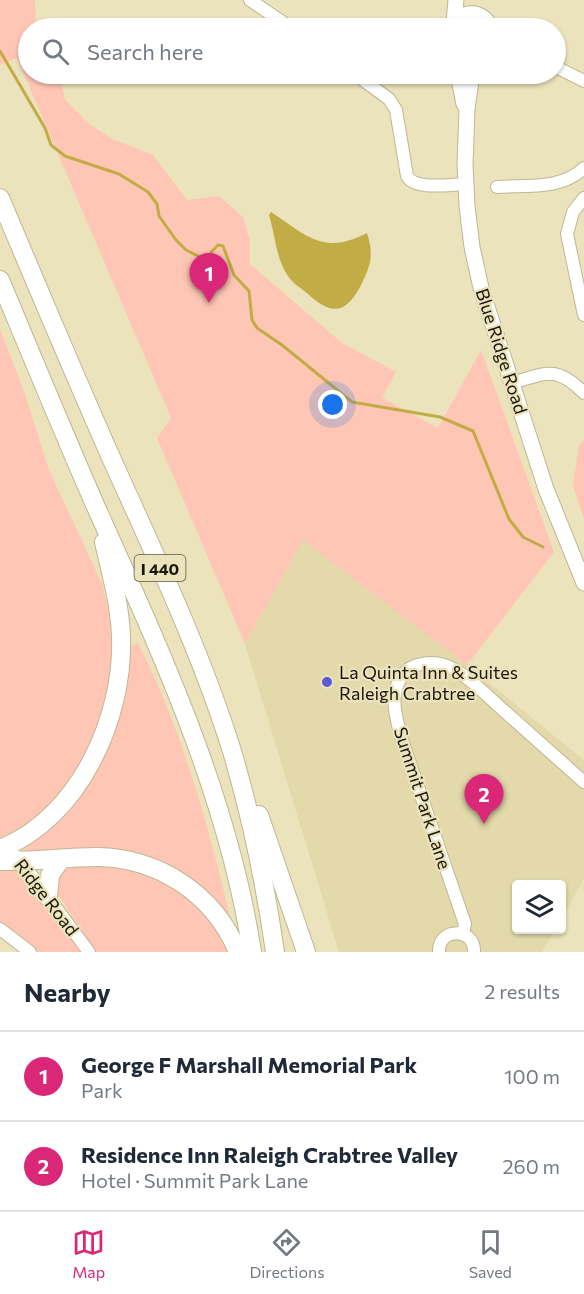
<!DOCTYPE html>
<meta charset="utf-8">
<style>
:root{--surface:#fff;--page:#f6f6f7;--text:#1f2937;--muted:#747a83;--line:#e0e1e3;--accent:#db2777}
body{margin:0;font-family:Commissioner,sans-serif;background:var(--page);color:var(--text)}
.controls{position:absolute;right:18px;bottom:18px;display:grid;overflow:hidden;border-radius:6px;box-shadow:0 2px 4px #0004}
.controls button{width:54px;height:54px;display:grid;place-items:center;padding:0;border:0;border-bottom:2px solid var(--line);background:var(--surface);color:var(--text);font:30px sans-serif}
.you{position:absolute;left:333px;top:405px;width:21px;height:21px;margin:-15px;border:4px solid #fff;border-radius:50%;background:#1a73e8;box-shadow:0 0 0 9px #1a73e833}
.badge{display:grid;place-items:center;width:39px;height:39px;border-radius:50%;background:var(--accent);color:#fff;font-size:20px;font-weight:700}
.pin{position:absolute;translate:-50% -50px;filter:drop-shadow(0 2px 3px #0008)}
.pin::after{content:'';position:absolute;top:32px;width:21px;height:18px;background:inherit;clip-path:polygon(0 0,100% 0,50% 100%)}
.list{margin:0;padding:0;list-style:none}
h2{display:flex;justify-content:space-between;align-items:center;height:78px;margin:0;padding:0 24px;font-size:26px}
h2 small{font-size:20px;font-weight:400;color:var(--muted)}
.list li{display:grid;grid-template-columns:39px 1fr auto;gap:18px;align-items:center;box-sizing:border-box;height:90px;padding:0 24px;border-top:2px solid var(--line)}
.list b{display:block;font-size:22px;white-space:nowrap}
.list p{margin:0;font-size:20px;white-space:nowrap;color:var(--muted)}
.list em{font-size:20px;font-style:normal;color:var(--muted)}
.icon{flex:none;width:33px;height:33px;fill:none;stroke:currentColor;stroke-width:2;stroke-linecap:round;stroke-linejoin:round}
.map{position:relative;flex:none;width:584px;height:952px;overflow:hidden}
.search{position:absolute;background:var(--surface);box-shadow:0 2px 4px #0004;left:18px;right:18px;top:18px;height:66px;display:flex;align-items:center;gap:15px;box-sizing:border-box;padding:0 21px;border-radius:33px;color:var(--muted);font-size:22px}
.sheet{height:258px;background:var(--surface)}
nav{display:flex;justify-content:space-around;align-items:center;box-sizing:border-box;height:84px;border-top:2px solid var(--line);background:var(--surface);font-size:16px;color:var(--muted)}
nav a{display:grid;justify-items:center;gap:3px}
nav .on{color:var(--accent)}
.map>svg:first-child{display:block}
.built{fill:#e3d9aa}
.green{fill:#ffc6b5}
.water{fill:#c2ac45}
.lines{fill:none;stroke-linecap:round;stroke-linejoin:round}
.stream{stroke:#c2ac45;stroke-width:3}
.minor-casing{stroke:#bfb791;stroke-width:14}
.major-casing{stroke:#bfb791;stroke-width:17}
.highway-casing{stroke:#bfb791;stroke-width:20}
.minor{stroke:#fff;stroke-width:12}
.major{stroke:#fff;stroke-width:15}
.highway{stroke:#fff;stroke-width:18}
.poi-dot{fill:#595cd3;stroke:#ebe3bc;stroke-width:2}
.labels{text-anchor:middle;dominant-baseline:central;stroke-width:4.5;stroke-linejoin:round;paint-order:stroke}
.shield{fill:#ebe3bc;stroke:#59543f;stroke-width:1.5}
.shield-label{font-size:16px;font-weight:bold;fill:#1a1709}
.street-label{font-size:18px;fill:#1a1709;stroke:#ebe3bc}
.poi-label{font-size:18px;fill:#1a1709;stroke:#ebe3bc;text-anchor:start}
</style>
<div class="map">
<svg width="584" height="952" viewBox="0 0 584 952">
<rect width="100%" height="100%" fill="#ebe3bc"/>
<!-- built -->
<polygon class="built" points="303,539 467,665 584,760 584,879 562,918 562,884 516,884 516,930 555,930 542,952 339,952 245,644"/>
<!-- green -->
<g class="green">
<polygon points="0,0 35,0 36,28 28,28 28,74 60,74 65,100 91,125 112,139 153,155 187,200 219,196 243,217 250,240 250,264 342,343 396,372 382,398 438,428 481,350 554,552 467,665 303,540 245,644 157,438 171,418 17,58 0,65"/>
<polygon points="0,329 24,391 49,470 102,584 110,619 112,662 107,705 79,770 55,800 22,833 0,841"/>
<polygon points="584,440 584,519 573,486 579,445"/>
<path d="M 138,643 C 181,728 207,820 229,913 L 225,914 L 174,868 L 25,855 L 24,844 L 68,805 L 129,647 Z"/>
<path d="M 78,863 L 96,863 L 154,873 L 210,914 L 231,952 L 96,952 L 57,893 C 59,876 61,869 78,863 Z"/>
<polygon points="0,864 19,865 86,952 39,952 0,923"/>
</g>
<!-- water -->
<path class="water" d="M 271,212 C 306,235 323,256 367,233 C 374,255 371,265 361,285 C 346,314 332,316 308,294 C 301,288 293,284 288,276 C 276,259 275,234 269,215 Z"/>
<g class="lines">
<!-- stream -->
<polyline class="stream" points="0,51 45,128 51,145 65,156 119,174 148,192 157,204 159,216 176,240 186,250 200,257 207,257 218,245 223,246 234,275 249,291 252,320 257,328 282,345 352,402 440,417 473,431 509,519 523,537 543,547"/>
<!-- minor casing -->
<g class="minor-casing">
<g id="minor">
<polyline points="250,0 291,28"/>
<polyline points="556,67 584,81"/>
<path d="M 355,74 L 389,99 L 396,110 L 407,176 C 415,191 451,184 466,184"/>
<path d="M 497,187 C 526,185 562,190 584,168"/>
<polyline points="584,198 573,212 567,234 584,315"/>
<path d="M 512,383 C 546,373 556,365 584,393"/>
<polyline points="18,857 89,952"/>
<polyline points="0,929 30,952"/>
<path d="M 463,933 L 465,924 L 401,737 C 395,713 388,692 405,672 C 414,663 432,661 444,665 C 464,671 486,695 502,709 C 529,733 557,758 584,782"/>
<path d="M 439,952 C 438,927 475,927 474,952"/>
</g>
</g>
<!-- major casing -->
<g class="major-casing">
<g id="major">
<polyline points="454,23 456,0"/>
<path d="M 452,28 C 460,9 483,9 491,28"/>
<polyline points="458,74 464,104"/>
<polyline points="472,74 467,109 465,164 467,206 472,247 481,288 546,489 584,583"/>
</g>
</g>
<!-- highway casing -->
<g class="highway-casing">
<g id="highway">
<path d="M 0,198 C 37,286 74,374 113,462 C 155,555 200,650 231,748 C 251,814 265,883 275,952"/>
<path d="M 0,280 C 32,356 63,432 96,507 C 160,650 228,795 252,952"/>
<polyline points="259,815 306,952"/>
<path d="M 0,849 C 79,818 124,718 121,637 C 120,605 111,573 104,542"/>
<path d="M 0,861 C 32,862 65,857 97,857 C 159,858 214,894 238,952"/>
<polyline points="48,897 50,875 61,859"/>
</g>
</g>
<!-- minor -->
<use href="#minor" class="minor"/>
<!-- major -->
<use href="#major" class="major"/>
<!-- highway -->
<use href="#highway" class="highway"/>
</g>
<!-- markers -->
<circle class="poi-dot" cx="327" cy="682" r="6"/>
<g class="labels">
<!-- shield labels -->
<rect class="shield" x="134.5" y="555" width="51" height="26" rx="4.5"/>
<g class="shield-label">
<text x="160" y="568">I 440</text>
</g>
<!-- street labels -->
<g class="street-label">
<text transform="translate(502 351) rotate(72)">Blue Ridge Road</text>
<text transform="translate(423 798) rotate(72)">Summit Park Lane</text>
<text transform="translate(47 897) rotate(52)">Ridge Road</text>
</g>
<!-- poi labels -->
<g class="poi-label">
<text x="339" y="672">La Quinta Inn &amp; Suites<tspan x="339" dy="21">Raleigh Crabtree</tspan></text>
</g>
</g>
</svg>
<div class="controls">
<button><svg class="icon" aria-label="layers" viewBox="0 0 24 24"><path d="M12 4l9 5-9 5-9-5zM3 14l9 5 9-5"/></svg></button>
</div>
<div class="you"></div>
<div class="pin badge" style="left:209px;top:303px">1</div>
<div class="pin badge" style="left:484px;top:824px">2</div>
<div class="search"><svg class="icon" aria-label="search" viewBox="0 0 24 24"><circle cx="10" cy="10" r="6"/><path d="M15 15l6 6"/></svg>Search here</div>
</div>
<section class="sheet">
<h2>Nearby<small>2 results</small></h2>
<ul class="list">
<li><span class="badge">1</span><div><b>George F Marshall Memorial Park</b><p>Park</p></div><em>100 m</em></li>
<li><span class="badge">2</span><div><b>Residence Inn Raleigh Crabtree Valley</b><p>Hotel · Summit Park Lane</p></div><em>260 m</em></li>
</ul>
</section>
<nav>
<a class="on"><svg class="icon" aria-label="map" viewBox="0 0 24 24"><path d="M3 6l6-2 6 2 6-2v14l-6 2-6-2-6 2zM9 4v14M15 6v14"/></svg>Map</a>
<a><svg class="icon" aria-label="directions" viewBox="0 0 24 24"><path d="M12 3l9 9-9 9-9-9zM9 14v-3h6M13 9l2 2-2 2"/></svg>Directions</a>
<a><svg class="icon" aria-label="saved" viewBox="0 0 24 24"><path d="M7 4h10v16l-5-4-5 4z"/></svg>Saved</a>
</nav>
